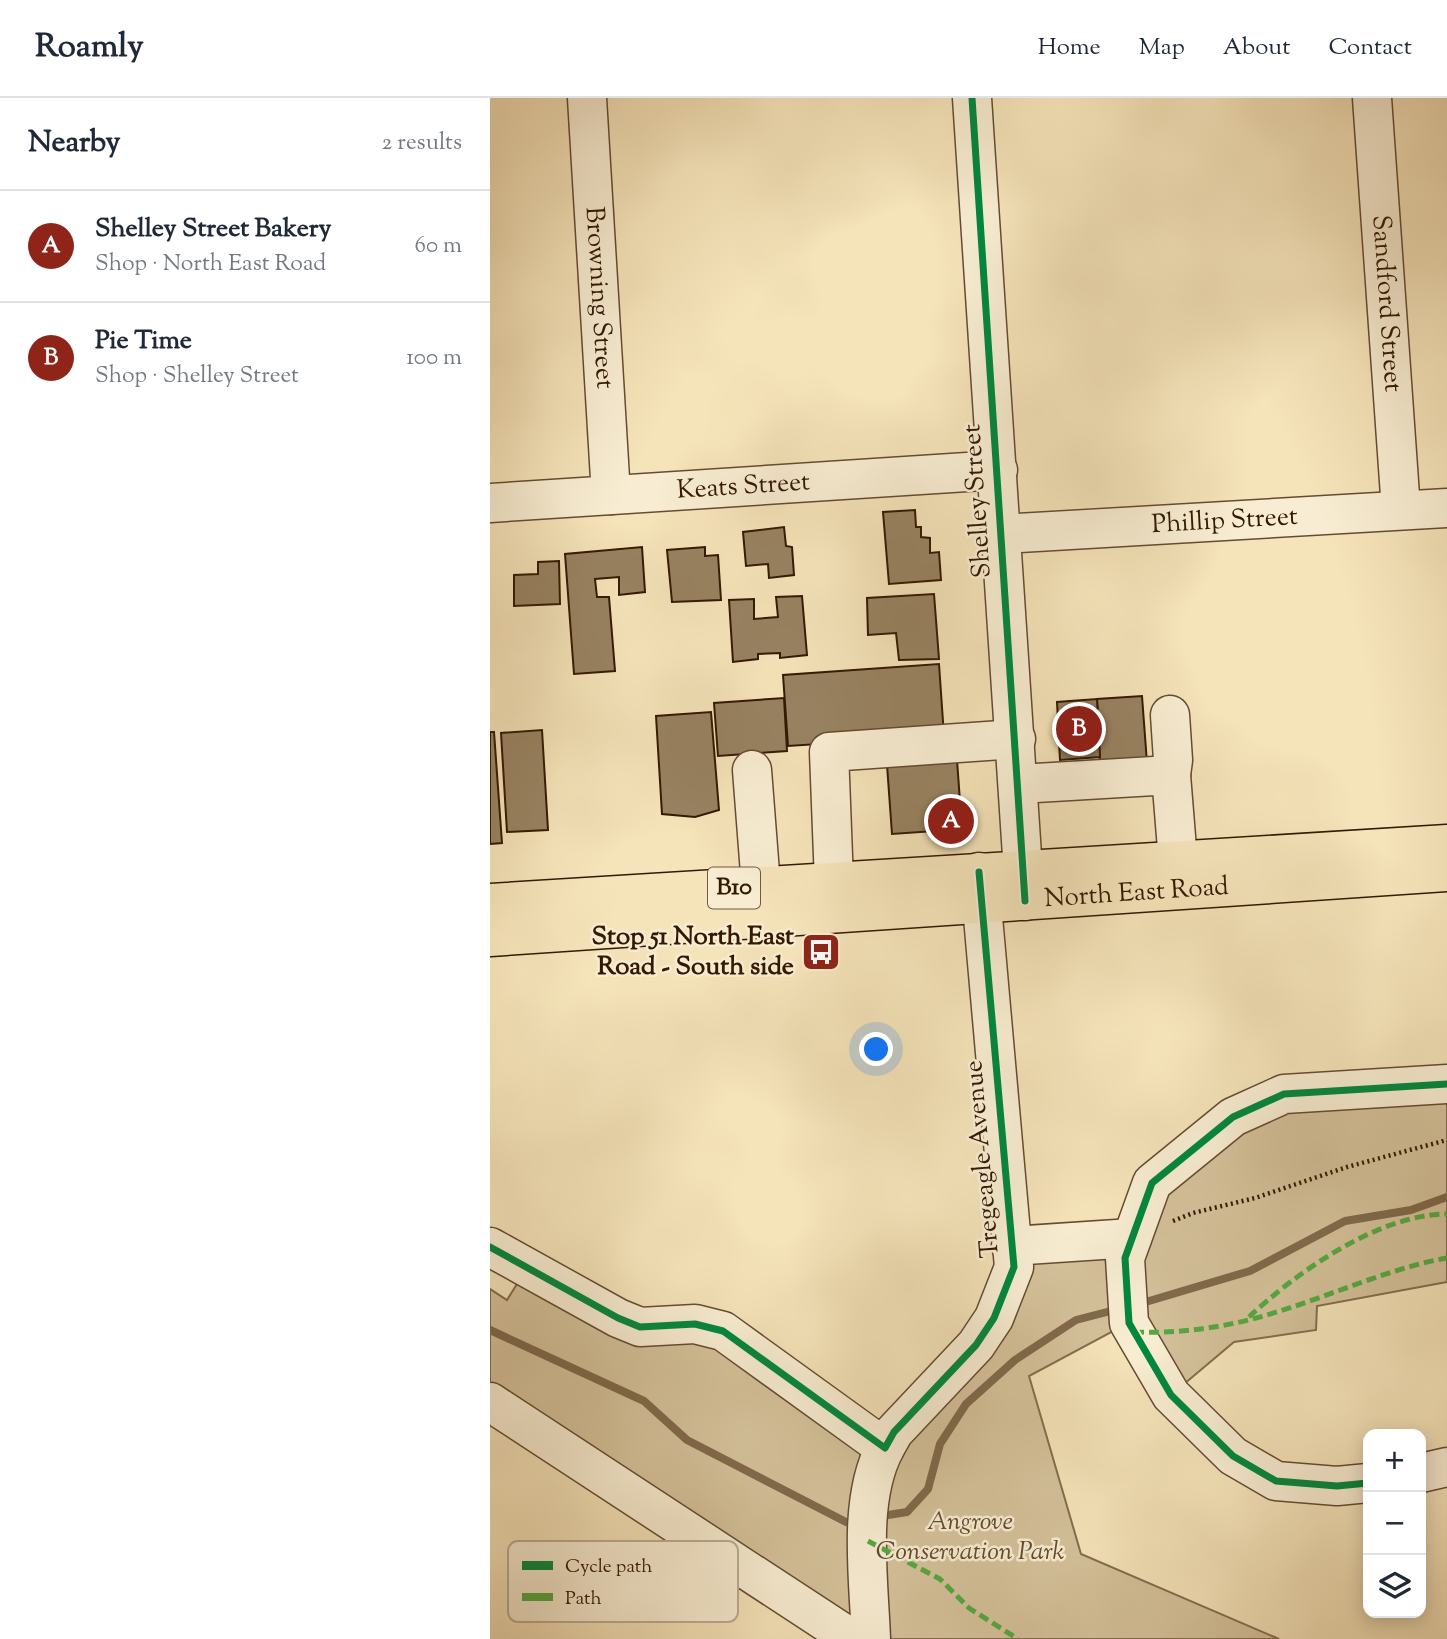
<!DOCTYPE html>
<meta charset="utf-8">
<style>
:root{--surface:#fff;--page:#f6f6f7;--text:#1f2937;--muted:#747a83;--line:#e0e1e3;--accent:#8f2418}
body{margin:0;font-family:"Sorts Mill Goudy",serif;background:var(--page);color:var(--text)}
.controls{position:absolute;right:21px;bottom:21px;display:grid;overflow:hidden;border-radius:14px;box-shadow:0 4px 18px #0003}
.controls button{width:63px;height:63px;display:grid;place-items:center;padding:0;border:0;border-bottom:2px solid var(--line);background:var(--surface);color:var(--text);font:35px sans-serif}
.you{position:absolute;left:387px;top:952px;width:24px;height:24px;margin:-18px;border:5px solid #fff;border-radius:50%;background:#1a73e8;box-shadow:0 0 0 10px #1a73e833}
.badge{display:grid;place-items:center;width:46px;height:46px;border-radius:50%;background:var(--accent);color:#fff;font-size:23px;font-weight:700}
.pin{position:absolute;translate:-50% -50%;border:4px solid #fff;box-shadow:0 2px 7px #0006}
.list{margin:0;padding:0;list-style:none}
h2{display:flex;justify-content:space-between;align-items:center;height:91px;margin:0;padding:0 28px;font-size:30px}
h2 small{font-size:23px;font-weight:400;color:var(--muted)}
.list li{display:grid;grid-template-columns:46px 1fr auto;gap:21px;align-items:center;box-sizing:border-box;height:112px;padding:0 28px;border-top:2px solid var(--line)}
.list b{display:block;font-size:26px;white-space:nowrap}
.list p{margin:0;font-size:23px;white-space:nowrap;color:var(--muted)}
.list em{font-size:23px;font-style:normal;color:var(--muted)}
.icon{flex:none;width:38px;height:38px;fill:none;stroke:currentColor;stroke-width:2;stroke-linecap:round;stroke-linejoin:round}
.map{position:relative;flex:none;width:957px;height:1541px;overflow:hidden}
header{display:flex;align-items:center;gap:42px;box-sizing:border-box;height:98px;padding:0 35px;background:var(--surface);border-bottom:2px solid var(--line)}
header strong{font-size:33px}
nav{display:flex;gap:38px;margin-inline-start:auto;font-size:24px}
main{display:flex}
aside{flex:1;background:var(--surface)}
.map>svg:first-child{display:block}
.green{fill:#d4c19a;stroke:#846d4e;stroke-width:2}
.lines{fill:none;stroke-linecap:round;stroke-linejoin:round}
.stream{stroke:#80694b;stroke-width:8}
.building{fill:#988261;stroke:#341902;stroke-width:2}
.minor-casing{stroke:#644c30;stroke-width:41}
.major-casing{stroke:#341902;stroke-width:41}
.path{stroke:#341902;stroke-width:4.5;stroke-dasharray:2 3.5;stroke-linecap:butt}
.minor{stroke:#f8edd2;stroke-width:38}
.major{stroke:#f5e3b9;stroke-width:38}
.quiet{stroke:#54a940;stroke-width:5;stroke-dasharray:10 5;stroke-linecap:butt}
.cycleway-casing{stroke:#f8edd2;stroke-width:11}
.cycleway{stroke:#00873e;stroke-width:7}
.labels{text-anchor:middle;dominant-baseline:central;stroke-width:5;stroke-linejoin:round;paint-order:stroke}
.shield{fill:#f8edd2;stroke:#6f5940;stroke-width:2}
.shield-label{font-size:24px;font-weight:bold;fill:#341902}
.street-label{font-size:26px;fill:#341902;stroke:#f8edd2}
.poi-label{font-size:26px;font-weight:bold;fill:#341902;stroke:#f8edd2;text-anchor:end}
.park-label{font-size:26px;font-style:italic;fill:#644b30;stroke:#f8edd2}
.key{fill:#f8edd2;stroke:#bdad94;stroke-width:2}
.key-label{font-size:19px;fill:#341902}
</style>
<header>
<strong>Roamly</strong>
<nav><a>Home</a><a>Map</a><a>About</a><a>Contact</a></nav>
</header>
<main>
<aside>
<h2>Nearby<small>2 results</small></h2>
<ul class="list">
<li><span class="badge">A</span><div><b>Shelley Street Bakery</b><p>Shop · North East Road</p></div><em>60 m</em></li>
<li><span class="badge">B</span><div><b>Pie Time</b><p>Shop · Shelley Street</p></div><em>100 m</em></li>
</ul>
</aside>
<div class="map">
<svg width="957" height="1541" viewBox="0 0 957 1541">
<rect width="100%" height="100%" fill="#f5e3b9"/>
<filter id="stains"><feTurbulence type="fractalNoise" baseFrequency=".00286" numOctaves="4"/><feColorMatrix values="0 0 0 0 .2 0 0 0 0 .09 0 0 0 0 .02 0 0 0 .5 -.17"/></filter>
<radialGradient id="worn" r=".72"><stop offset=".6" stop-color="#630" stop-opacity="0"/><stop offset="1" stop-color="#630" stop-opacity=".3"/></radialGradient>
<!-- green -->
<polygon class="green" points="957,986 957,1184 827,1208 826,1232 744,1244 681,1297 638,1225 539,1278 591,1456 789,1541 362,1541 0,1304 0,1191 17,1202 37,1170 128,1220 205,1226 395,1350 524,1169 642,1140 743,1019"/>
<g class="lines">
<!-- stream -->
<g class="stream">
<polyline points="659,1203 760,1173 855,1123 921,1112 957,1099"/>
<polyline points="0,1232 154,1303 197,1342 356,1424"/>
<polyline points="398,1417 417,1414 438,1391 450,1346 476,1306 525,1262 586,1222 617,1214"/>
</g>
</g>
<!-- building -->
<g class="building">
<polygon points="425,412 426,429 431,429 431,439 440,440 440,455 449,454 451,482 399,486 393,414"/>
<polygon points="294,429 296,448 302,449 304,477 279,480 278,466 256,468 253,434"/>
<polygon points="152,449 155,494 129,497 129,479 105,481 107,499 119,499 125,573 84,576 75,456"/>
<polygon points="215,449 215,458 228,457 231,502 182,504 177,452"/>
<polygon points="69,463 70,506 24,508 24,477 48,476 48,464"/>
<polygon points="444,496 449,561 409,562 406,535 378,537 377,500"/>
<polygon points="312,498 317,557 290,560 290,555 268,556 268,561 243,564 239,502 264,501 264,521 288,519 286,499"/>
<polygon points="449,566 454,638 298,648 293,577"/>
<polygon points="652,598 657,665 610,667 607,601"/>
<polygon points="294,600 297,653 228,658 224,605"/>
<polygon points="607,601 610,659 570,662 567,604"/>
<polygon points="221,614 229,712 205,719 172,716 166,618"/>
<polygon points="52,632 58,732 17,734 11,635"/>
<polygon points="0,634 4,634 12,745 0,746"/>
<polygon points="467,662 471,717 459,732 402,736 397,667"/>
</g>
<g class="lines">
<!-- minor casing -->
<g class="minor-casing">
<g id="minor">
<path id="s1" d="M 97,0 L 121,397"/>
<polyline points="482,0 535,803"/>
<path id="s2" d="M 882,0 L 911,412"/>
<path id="s3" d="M 0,405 L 508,372"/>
<path id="s4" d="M 511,436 L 957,410"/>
<polyline points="680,617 683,662 681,677"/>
<polyline points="262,672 271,788"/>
<polyline points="529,686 681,677 688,763"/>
<polyline points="344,784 339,654 526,641"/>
<polyline points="521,1148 642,1140"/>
<polyline points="0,1149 128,1220 150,1229 205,1226 233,1233 395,1350 404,1334 486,1247 504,1220 524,1169 489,774"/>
<polyline points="0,1304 362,1541"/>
<polyline points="931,1375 957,1369"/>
<polyline points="878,1385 847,1388 786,1383 743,1358 681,1297 639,1225 635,1160 662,1085 743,1019 794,996 957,986"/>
<path d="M 381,1541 C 379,1482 367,1403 395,1350"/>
</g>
</g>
<!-- major casing -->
<g class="major-casing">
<g id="major">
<polyline points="0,805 957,746"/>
<path id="s5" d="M 0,839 L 957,774"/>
</g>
</g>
<!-- path -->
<polyline class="path" points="683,1123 703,1115 765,1100 857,1069 957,1042"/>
<!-- minor -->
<use href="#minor" class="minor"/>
<!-- major -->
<use href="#major" class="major"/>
<!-- quiet -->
<g class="quiet">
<path d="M 759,1219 C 807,1174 889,1116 957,1116"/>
<path d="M 644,1234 C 694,1236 745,1228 793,1212 C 847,1195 901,1170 957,1160"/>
<polyline points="378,1443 450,1481 479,1510 528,1541"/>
</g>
<!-- cycleway casing -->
<g class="cycleway-casing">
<g id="cycleway">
<polyline points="482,0 535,803"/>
<polyline points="0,1149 128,1220 150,1229 205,1226 233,1233 395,1350 404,1334 486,1247 504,1220 524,1169 489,774"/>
<polyline points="878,1385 847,1388 786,1383 743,1358 681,1297 639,1225 635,1160 662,1085 743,1019 794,996 957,986"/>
</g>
</g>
<!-- cycleway -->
<use href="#cycleway" class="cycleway"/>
</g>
<!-- icons -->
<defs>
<g id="bus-square" transform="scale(2.0125)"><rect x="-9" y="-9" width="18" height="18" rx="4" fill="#8f2418" stroke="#f8edd2"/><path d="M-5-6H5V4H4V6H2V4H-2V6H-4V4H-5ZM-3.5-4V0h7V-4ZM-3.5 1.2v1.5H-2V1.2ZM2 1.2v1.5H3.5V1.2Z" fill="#fff"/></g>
</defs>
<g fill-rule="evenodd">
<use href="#bus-square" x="331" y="854"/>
</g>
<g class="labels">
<!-- shield labels -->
<rect class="shield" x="218" y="769.5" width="52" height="41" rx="5"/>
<g class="shield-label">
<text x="244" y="790">B10</text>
</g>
<!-- street labels -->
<g class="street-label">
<text stroke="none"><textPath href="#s1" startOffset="200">Browning Street</textPath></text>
<text stroke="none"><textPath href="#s2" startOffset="206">Sandford Street</textPath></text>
<text stroke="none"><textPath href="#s3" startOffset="254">Keats Street</textPath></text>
<text transform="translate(488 403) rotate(-94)">Shelley Street</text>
<text stroke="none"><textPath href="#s4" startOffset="224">Phillip Street</textPath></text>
<text stroke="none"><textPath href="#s5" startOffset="648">North East Road</textPath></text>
<text transform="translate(493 1061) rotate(-95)">Tregeagle Avenue</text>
</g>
<!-- poi labels -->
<g class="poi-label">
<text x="304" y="839">Stop 51 North East<tspan x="304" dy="30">Road - South side</tspan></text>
</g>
<!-- park labels -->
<g class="park-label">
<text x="480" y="1424">Angrove<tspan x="480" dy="30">Conservation Park</tspan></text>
</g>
</g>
<!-- legend -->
<rect x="18" y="1443" width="230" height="81" rx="10" class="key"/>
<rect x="32" y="1463" width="31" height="9" fill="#00873e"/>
<rect x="32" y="1495" width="31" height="8" fill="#54a940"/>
<g class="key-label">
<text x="75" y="1474">Cycle path</text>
<text x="75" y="1506">Path</text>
</g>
<rect width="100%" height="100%" filter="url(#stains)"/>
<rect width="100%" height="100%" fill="url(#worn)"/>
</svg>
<div class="controls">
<button>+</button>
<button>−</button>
<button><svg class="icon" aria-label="layers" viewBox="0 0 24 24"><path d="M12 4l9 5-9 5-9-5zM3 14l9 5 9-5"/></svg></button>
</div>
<div class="you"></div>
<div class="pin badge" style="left:461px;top:723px">A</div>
<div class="pin badge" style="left:589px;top:631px">B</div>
</div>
</main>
